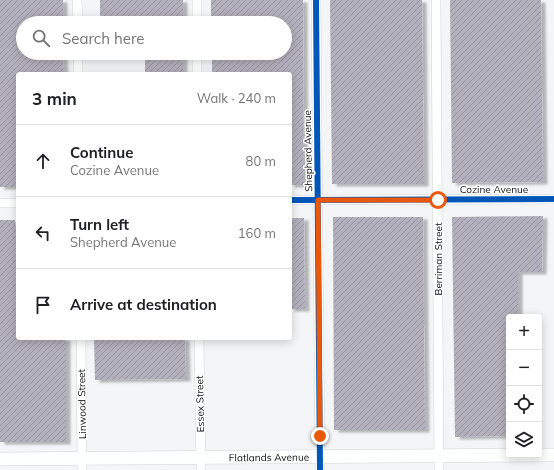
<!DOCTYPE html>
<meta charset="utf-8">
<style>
:root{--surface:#fff;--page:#f6f6f6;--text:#202124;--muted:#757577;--line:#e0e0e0}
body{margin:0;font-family:Mulish,sans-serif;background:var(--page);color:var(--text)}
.controls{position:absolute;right:12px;bottom:12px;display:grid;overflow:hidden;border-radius:4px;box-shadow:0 2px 10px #0003}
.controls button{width:36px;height:36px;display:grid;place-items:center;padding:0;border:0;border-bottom:1px solid var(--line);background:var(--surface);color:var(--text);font:20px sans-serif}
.stop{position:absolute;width:12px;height:12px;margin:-9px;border:3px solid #ea580c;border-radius:50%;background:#fff}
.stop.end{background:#ea580c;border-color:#fff;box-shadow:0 1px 4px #0008}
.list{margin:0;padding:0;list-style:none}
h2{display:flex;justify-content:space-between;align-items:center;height:52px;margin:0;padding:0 16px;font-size:17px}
h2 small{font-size:13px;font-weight:400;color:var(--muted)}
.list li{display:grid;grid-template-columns:26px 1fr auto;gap:12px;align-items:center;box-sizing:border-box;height:72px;padding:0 16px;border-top:1px solid var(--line)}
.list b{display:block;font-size:15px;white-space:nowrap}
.list p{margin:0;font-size:13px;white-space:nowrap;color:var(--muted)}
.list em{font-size:13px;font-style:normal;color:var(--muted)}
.icon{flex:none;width:22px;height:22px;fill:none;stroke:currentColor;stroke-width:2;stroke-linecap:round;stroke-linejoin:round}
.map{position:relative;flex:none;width:554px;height:470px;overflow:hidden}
.search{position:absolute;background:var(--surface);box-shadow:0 2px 10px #0003;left:16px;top:16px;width:276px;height:44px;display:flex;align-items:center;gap:10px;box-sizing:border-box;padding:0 14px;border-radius:22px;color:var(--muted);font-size:15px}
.panel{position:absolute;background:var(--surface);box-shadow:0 2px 10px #0003;left:16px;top:72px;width:276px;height:268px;border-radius:4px}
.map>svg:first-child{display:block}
.building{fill:url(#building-hatch);filter:url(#shadow)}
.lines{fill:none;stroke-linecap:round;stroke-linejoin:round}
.street-casing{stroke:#d2d3d4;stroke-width:10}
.secondary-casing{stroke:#d2d3d4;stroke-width:14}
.street{stroke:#fdfefe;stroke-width:9}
.secondary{stroke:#fdfefe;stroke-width:13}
.cycleway-casing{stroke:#fff;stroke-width:8}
.cycleway{stroke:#0057b8;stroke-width:6}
.route{stroke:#ea580c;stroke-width:5}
.labels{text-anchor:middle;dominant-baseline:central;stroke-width:3;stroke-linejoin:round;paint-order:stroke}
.street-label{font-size:10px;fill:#111112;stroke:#fff}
</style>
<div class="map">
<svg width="554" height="470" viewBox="0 0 554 470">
<defs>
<pattern id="building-hatch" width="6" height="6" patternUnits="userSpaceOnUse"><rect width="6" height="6" fill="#b3b0bd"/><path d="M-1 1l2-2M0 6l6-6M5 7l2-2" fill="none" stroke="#9996a1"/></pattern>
<filter id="shadow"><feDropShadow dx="4.5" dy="2.5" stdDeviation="1" flood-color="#0004"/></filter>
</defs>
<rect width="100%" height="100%" fill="#f4f5f7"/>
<!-- building -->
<g class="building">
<polygon points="0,0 63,0 63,23 23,23 23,53 63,53 64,74 18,74 18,187 0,187"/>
<polygon points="100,0 183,0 183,23 144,23 144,18 100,18"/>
<polygon points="211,0 303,0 304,185 290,185 290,74 212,74 212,53 285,53 285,23 211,23"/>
<polygon points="330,0 422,0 424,184 332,184"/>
<polygon points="450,0 541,0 543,182 452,183"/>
<rect x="145" y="53" width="38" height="21"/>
<polygon points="543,216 542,272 518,272 518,317 509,317 509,436 455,437 452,217"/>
<polygon points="333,217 423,217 425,430 334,430"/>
<polygon points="290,218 304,218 305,309 290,309"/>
<polygon points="0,220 15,220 15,230 18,230 18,338 66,338 66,442 0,442"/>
<polygon points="94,338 185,338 186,379 95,380"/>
</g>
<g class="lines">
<!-- street casing -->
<g class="street-casing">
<g id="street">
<polyline points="77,0 78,23"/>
<polyline points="197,0 197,23"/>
<polyline points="316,0 320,470"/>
<polyline points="436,0 439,470"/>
<polyline points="78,53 78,74"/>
<polyline points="197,53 197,74"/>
<polyline points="290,200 554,199"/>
<polyline points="0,203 18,203"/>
<polyline points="81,338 82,470"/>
<polyline points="199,338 201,470"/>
</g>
</g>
<!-- secondary casing -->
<g class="secondary-casing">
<g id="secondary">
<polyline points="539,455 554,455"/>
<path id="s1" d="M 0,459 L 539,455"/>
</g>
</g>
<!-- street -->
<use href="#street" class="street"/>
<!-- secondary -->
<use href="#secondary" class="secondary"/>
<!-- cycleway casing -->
<g class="cycleway-casing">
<g id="cycleway">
<polyline points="316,0 320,470"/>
<polyline points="290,200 554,199"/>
</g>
</g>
<!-- cycleway -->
<use href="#cycleway" class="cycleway"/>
</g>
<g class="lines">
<!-- route -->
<polyline class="route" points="320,436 318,200 438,200"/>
</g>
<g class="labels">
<!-- street labels -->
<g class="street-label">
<text transform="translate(308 151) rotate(-91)">Shepherd Avenue</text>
<text x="494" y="189">Cozine Avenue</text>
<text transform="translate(438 259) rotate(-90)">Berriman Street</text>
<text transform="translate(82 404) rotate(-91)">Linwood Street</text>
<text transform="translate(200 404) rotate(-91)">Essex Street</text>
<text stroke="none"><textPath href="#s1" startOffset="269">Flatlands Avenue</textPath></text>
</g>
</g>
</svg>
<div class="controls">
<button>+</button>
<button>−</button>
<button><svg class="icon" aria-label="locate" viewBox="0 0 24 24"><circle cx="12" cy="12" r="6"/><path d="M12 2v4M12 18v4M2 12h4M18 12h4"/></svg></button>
<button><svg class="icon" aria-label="layers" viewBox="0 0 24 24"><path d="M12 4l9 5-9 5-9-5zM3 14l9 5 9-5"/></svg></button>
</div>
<div class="stop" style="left:438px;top:200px"></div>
<div class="stop end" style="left:320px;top:436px"></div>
<div class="search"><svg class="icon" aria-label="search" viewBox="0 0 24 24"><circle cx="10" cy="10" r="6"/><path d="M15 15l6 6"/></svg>Search here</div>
<section class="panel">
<h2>3 min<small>Walk · 240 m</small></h2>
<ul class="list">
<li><svg class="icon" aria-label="ahead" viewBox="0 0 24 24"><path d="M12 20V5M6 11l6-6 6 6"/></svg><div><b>Continue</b><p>Cozine Avenue</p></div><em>80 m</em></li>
<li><svg class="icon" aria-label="left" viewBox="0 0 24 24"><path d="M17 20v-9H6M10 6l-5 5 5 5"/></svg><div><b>Turn left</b><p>Shepherd Avenue</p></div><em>160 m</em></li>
<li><svg class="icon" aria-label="arrive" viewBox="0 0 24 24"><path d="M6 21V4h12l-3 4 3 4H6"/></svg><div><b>Arrive at destination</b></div></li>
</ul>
</section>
</div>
